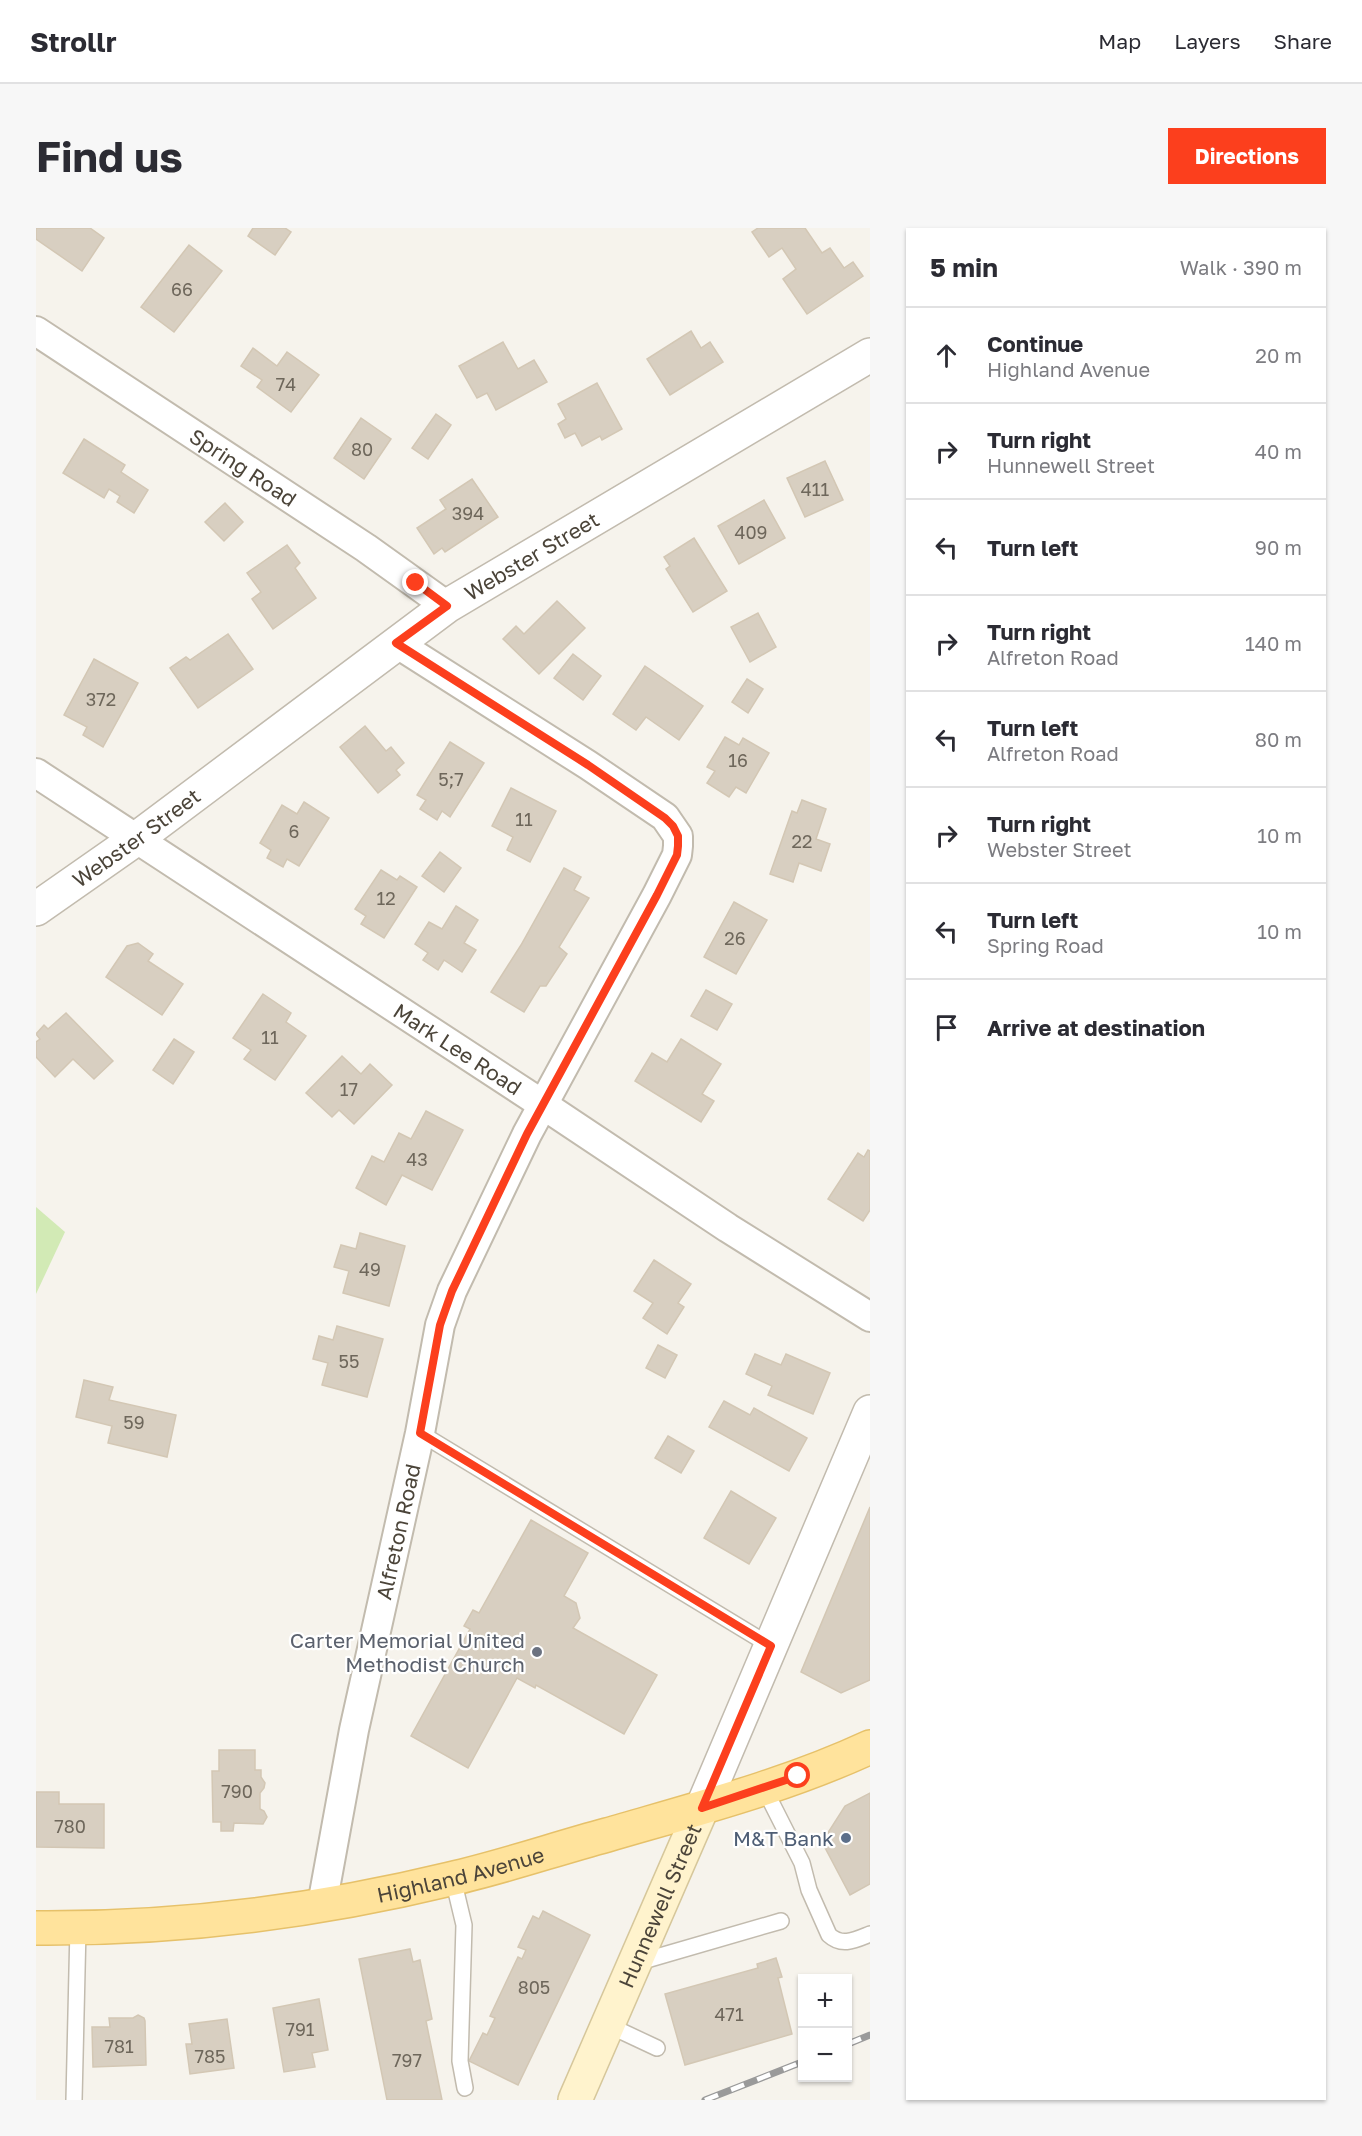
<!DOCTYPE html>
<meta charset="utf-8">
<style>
:root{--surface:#fff;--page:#f7f7f7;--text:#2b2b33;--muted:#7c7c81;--line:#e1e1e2;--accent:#fc3f1d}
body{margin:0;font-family:"Golos Text",sans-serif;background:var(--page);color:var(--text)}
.controls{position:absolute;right:18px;bottom:18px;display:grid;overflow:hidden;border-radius:0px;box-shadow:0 2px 4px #0004}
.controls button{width:54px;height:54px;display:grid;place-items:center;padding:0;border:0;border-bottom:2px solid var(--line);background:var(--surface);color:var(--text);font:30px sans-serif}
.stop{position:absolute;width:18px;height:18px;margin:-14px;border:4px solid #fc3f1d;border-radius:50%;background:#fff}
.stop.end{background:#fc3f1d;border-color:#fff;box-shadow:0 2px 6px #0008}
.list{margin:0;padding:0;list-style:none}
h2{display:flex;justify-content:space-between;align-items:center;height:78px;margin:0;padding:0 24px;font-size:26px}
h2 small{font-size:20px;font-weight:400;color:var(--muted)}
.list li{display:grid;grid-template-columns:39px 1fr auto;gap:18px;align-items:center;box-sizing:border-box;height:96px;padding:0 24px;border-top:2px solid var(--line)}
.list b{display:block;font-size:22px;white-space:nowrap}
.list p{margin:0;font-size:20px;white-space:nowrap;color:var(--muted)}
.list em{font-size:20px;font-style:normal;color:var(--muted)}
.icon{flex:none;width:33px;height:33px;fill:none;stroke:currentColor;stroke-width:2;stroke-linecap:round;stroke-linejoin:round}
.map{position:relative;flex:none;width:834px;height:1872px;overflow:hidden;border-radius:0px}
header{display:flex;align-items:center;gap:36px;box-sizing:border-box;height:84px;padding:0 30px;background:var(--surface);border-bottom:2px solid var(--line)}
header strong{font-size:28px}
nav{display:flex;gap:33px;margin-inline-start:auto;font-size:21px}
.intro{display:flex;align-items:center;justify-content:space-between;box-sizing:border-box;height:144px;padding:0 36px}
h1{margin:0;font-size:42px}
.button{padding:15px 27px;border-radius:0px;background:var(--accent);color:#fff;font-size:21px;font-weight:700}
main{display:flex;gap:36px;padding:0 36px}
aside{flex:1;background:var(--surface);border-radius:0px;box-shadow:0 2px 4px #0004}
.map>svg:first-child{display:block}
.green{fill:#d2eab5}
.building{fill:#d8cfc1;stroke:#d3c7b4;stroke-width:1.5}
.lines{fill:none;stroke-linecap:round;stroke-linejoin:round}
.service-casing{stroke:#c2bbae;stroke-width:18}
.minor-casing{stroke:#c2bbae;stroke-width:32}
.tertiary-casing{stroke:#c2bbae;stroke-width:36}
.secondary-casing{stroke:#d6c79b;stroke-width:36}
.primary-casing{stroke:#e6c16a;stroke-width:36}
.service{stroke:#fff;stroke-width:15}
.minor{stroke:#fff;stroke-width:28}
.tertiary{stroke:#fff;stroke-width:33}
.secondary{stroke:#fff3cd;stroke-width:33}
.primary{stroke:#ffe39c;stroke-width:33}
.rail-casing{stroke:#9a9a9a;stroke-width:7}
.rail{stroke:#fff;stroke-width:4.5;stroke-dasharray:14;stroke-linecap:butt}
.route{stroke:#fc3f1d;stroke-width:8}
.worship-dot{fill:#6b7280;stroke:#fff;stroke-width:2}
.service-dot{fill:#5c6f8a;stroke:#fff;stroke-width:2}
.labels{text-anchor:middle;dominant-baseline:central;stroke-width:4.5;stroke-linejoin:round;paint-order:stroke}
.number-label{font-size:18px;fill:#6e675b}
.street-label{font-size:21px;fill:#4b4439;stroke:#fff}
.worship-label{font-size:21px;fill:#5b616d;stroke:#fff;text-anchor:end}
.service-label{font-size:21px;fill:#4e5e75;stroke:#fff;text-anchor:end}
</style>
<header>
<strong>Strollr</strong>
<nav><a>Map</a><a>Layers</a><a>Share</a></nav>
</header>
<div class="intro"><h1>Find us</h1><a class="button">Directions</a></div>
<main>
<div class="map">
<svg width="834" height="1872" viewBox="0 0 834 1872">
<rect width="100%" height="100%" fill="#f6f3ec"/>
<!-- green -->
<polygon class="green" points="0,979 29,1004 0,1066"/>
<!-- building -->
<g class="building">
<polygon points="0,0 54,0 68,10 46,43 0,11"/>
<polygon points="217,0 249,0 255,4 239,27 212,8"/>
<polygon points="722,0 769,0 786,25 794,20 808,40 817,34 827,48 771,86 747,51 760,41 746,20 733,29 716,4"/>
<polygon points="153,17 186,43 138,104 105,79"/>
<polygon points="655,103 665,120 674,114 687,134 634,167 611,131"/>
<polygon points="467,114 482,141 498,132 511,154 460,182 451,165 441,170 423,138"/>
<polygon points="217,120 241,138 251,124 283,147 255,184 221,159 226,152 205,138"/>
<polygon points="561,155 586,201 566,212 564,208 546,218 539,205 529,210 522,196 530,191 522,176"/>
<polygon points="400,186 415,197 392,231 376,220"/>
<polygon points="325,190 355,211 328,251 298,230"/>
<polygon points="48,211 89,237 85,244 112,262 98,285 81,274 84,268 73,261 68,270 27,245"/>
<polygon points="789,233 807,272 769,289 751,250"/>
<polygon points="436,251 462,289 409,324 406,320 398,326 381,300 410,281 404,272"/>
<polygon points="728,272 749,310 703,336 682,298"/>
<polygon points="189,275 207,294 188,313 169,294"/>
<polygon points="658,310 691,363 657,384 630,341 634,338 628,329"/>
<polygon points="251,317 264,335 259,340 280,370 237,401 216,371 225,364 211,345"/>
<polygon points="521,373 549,400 503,446 467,411 480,398 488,406"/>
<polygon points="722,385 740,419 714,434 695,399"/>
<polygon points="192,406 217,441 162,480 134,440 150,429 154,432"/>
<polygon points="537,426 565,448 547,472 518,450"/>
<polygon points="58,431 102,455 67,519 47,507 51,499 28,487"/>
<polygon points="609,438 667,478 643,512 610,489 600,502 577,486"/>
<polygon points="711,451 727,461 712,485 696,474"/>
<polygon points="329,498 350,523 355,519 368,535 360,542 364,547 342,565 304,519"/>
<polygon points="689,509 703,517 707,510 733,525 710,565 700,559 693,569 671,555 679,543 671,539"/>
<polygon points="414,514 448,535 414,589 406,583 401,592 384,581 390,572 381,567"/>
<polygon points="475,560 520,583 494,634 471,622 477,609 456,598"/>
<polygon points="766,572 790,581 780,611 794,616 785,643 763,635 757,654 734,646 756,583 761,585"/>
<polygon points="268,574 293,590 263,638 251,631 247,639 231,630 235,622 224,615 246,577 261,586"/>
<polygon points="404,624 425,640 408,664 386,648"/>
<polygon points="528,640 545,649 538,662 553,670 523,719 531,726 510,758 504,758 488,784 455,764 485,717"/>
<polygon points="345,642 361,652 364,648 381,659 348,710 325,696 330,688 319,681"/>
<polygon points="698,674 731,692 700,746 668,729"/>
<polygon points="420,678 442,692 428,715 440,722 426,744 408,732 402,742 387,732 392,725 379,716 393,694 406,701"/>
<polygon points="102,715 117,726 112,733 147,756 126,787 70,749 91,718"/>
<polygon points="670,762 696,776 681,802 655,788"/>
<polygon points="227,766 255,785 250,794 270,808 239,852 208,831 215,822 197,810"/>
<polygon points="30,785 77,833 58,851 37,831 19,849 0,829 0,814 4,811 0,806 8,797 12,801"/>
<polygon points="138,811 158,824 137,856 117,842"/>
<polygon points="645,811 685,836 666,866 678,873 665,894 599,853 616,825 631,834"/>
<polygon points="306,828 325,846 334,836 356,857 318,896 303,882 296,889 270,865"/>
<polygon points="390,883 427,902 396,962 366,947 350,977 320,960 336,928 348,934 363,905 375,911"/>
<polygon points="832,922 834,923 834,982 827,993 792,971 822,925 828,929"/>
<polygon points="324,1005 369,1018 353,1078 307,1065 313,1043 298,1039 305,1017 320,1021"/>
<polygon points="618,1032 655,1056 642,1075 648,1079 631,1106 607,1090 617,1075 598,1063"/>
<polygon points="301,1098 347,1111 331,1169 286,1157 292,1135 277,1131 283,1108 297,1112"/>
<polygon points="622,1117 641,1127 629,1150 610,1140"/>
<polygon points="719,1126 745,1137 750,1126 794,1145 777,1186 732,1167 736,1158 710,1146"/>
<polygon points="48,1152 77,1159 73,1172 140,1187 131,1229 72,1215 76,1198 40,1189"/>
<polygon points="688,1173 714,1187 718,1180 771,1210 753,1243 673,1199"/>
<polygon points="632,1208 658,1223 645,1245 619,1230"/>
<polygon points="695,1263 740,1290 713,1336 668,1310"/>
<polygon points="834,1279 834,1452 805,1465 765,1444"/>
<polygon points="495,1292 552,1325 528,1368 540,1375 544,1390 537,1400 621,1447 588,1506 500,1457 499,1460 481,1450 432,1540 375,1508 434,1401 428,1398 437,1382 443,1385"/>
<polygon points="183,1522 219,1522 219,1542 225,1542 225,1549 229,1555 228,1560 224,1565 224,1581 228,1583 231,1589 227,1596 198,1595 197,1603 185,1603 185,1594 177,1594 176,1543 183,1543"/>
<polygon points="0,1564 23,1564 23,1576 68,1576 68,1620 0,1619"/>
<polygon points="834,1565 834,1656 814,1667 786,1614 809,1578"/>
<polygon points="507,1683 554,1707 482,1857 433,1833 447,1805 451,1807 459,1790 454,1788 482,1729 486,1731 490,1722 482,1719 497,1688 503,1691"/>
<polygon points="374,1721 377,1734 384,1732 396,1791 390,1793 406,1872 351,1872 323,1731"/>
<polygon points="740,1730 746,1749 742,1750 756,1806 649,1837 629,1766 722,1740 721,1736"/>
<polygon points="283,1771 292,1822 276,1825 279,1839 248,1844 237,1780"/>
<polygon points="102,1787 108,1790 109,1793 110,1837 57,1839 56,1799 74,1799 73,1790 97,1790"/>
<polygon points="191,1791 198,1840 154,1846 150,1816 156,1816 153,1796"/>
</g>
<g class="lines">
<!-- service casing -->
<g class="service-casing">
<g id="service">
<polyline points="384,1205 735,1418"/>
<path d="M 728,1560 L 766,1635 L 773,1662 L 793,1707 C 806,1719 819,1712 834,1706"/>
<polyline points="417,1651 428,1697 424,1833 429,1860"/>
<polyline points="600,1735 745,1693"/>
<polyline points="572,1797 621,1820"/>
<polyline points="38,1872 42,1700"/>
</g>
</g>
<!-- minor casing -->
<g class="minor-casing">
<g id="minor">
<path id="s1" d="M 0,103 L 330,320 L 411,378"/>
<path id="s2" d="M 0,545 L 506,876 L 692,1000 L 834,1089"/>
<path id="s3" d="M 286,1677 L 318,1502 L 384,1205 L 404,1097 L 416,1063 L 491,906 L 621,667 L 641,627 L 642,618 L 642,608 L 629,589 L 552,537 L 360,415"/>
</g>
</g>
<!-- tertiary casing -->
<g class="tertiary-casing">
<g id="tertiary">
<path id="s4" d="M 0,681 L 100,611 L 411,378 L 834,127"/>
<polyline points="666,1580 834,1184"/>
</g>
</g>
<!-- secondary casing -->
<g class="secondary-casing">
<g id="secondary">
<path id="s5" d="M 539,1872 L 666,1580"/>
</g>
</g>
<!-- primary casing -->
<g class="primary-casing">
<g id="primary">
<path id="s6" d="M 0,1700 C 140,1701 278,1684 414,1651 C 467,1639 519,1621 571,1607 C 660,1581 750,1558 834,1519"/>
</g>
</g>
<!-- service -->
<use href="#service" class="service"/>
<!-- minor -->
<use href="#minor" class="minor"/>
<!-- tertiary -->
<use href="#tertiary" class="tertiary"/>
<!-- secondary -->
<use href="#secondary" class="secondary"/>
<!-- primary -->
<use href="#primary" class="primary"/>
<!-- rail casing -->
<g class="rail-casing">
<g id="rail">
<polyline points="812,1816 834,1807"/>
<polyline points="669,1872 766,1834"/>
</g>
</g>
<!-- rail -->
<use href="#rail" class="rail"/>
</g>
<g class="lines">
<!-- route -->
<polyline class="route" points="380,355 411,378 360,415 552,537 629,590 637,598 642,608 642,618 641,627 621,667 491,906 416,1063 404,1097 384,1205 735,1418 666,1580 762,1548"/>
</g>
<!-- markers -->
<circle class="worship-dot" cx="501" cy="1424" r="6"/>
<circle class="service-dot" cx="810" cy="1610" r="6"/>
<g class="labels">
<!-- number labels -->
<g class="number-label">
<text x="146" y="61">66</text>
<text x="250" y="156">74</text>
<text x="326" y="221">80</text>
<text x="779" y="261">411</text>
<text x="432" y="285">394</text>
<text x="715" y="304">409</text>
<text x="65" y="471">372</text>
<text x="702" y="532">16</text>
<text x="415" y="551">5;7</text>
<text x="488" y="591">11</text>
<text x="258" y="603">6</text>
<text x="766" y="613">22</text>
<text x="350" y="670">12</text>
<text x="699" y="710">26</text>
<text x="234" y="809">11</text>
<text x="313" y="861">17</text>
<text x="381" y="931">43</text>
<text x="334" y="1041">49</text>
<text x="313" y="1133">55</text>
<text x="98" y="1194">59</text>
<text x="201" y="1563">790</text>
<text x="34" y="1598">780</text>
<text x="498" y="1759">805</text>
<text x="693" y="1786">471</text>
<text x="264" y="1801">791</text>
<text x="83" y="1818">781</text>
<text x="174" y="1828">785</text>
<text x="371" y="1832">797</text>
</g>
<!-- street labels -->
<g class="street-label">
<text stroke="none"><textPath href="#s1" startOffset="248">Spring Road</textPath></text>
<text stroke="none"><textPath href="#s4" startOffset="609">Webster Street</textPath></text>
<text stroke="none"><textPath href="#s4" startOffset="123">Webster Street</textPath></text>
<text stroke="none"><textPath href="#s2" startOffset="504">Mark Lee Road</textPath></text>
<text stroke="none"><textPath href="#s3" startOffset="381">Alfreton Road</textPath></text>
<text stroke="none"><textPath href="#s6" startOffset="429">Highland Avenue</textPath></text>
<text stroke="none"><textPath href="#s5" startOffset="212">Hunnewell Street</textPath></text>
</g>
<!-- worship labels -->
<g class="worship-label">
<text x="489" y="1412">Carter Memorial United<tspan x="489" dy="24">Methodist Church</tspan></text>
</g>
<!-- service labels -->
<g class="service-label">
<text x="798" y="1610">M&amp;T Bank</text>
</g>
</g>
</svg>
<div class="controls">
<button>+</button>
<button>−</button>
</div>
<div class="stop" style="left:762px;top:1548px"></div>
<div class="stop end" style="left:380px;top:355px"></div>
</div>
<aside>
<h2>5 min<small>Walk · 390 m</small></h2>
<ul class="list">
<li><svg class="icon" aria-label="ahead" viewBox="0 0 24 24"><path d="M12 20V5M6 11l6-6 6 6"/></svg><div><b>Continue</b><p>Highland Avenue</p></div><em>20 m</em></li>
<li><svg class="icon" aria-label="right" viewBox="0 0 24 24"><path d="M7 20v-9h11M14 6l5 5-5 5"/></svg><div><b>Turn right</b><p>Hunnewell Street</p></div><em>40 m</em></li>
<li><svg class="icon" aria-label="left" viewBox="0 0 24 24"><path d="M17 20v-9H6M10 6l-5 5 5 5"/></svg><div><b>Turn left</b></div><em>90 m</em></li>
<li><svg class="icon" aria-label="right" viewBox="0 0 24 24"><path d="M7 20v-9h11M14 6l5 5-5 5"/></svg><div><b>Turn right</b><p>Alfreton Road</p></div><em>140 m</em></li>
<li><svg class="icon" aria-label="left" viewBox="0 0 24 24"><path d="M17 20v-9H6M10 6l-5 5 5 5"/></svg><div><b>Turn left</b><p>Alfreton Road</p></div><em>80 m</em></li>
<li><svg class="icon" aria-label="right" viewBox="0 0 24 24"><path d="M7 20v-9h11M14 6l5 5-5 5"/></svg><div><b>Turn right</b><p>Webster Street</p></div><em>10 m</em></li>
<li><svg class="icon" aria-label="left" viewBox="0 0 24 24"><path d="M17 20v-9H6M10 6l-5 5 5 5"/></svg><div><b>Turn left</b><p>Spring Road</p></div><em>10 m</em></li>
<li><svg class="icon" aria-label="arrive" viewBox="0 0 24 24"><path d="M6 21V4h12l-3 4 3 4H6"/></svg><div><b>Arrive at destination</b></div></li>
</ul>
</aside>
</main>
